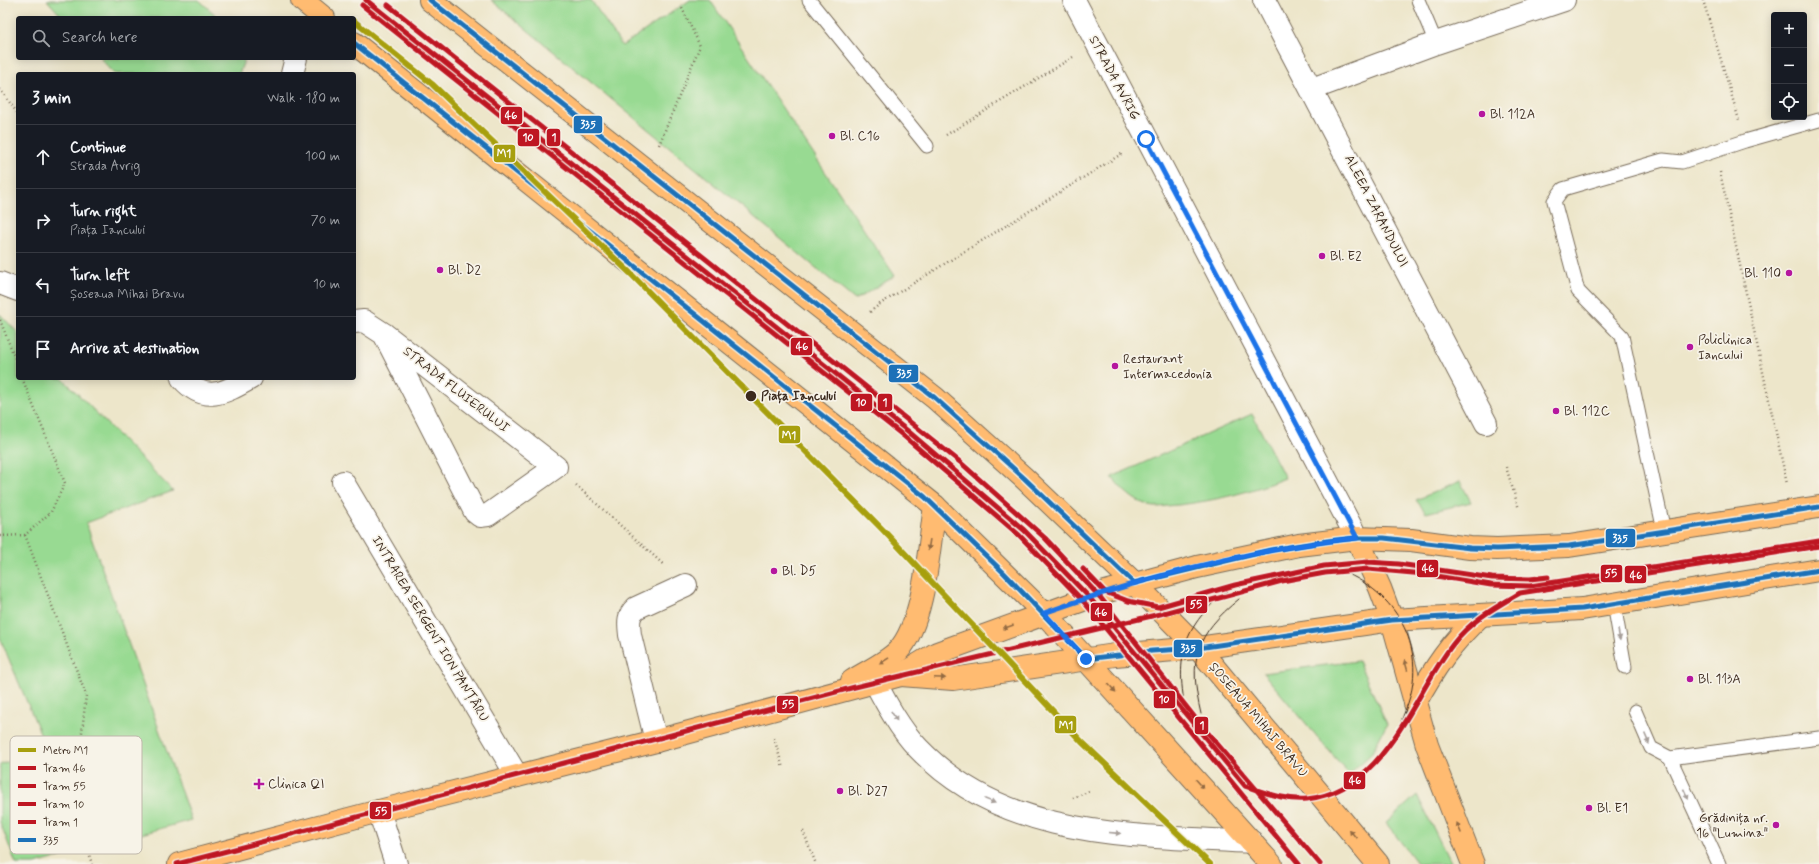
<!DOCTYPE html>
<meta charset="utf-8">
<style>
:root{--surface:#171b24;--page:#242831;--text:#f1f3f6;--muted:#9ea1a6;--line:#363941}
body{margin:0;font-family:Mynerve,sans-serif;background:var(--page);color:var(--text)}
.controls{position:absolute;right:12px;top:12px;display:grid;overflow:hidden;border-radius:4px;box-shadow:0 2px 10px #0003}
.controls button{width:36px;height:36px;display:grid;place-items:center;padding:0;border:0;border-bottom:1px solid var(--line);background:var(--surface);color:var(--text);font:20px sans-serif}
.stop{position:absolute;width:12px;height:12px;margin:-9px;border:3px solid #1a73e8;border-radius:50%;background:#fff}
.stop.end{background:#1a73e8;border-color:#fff;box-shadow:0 1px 4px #0008}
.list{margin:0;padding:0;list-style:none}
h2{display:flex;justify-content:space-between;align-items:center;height:52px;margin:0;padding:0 16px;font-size:17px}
h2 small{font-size:13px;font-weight:400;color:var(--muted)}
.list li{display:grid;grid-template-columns:26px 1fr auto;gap:12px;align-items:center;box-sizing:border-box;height:64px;padding:0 16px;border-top:1px solid var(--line)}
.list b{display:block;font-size:15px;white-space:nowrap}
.list p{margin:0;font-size:13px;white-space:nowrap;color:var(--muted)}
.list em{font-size:13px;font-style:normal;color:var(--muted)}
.icon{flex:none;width:22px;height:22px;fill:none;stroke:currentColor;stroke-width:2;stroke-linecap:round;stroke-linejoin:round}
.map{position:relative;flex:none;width:1819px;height:864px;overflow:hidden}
.search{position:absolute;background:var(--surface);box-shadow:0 2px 10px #0003;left:16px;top:16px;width:340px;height:44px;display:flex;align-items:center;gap:10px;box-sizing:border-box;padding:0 14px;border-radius:4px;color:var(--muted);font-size:15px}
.panel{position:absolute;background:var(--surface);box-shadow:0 2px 10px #0003;left:16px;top:72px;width:340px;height:308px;border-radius:4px}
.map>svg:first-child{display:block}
.green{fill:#98da92;stroke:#6a8258}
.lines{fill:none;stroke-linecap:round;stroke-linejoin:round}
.lane-casing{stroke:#796c5a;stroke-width:15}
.street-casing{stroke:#796c5a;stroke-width:24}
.primary-casing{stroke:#796c5a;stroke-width:24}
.path{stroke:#796c5a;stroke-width:2.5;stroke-dasharray:1 3;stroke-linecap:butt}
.lane{stroke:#fff;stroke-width:13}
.street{stroke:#fff;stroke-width:22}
.primary{stroke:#ffbb71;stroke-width:22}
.tram{stroke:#3b2a1e;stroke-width:1}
.bus-1-casing{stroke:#f7f3e8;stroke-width:8}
.bus-1{stroke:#1d71b8;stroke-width:5}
.tram-1-casing{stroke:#f7f3e8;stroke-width:8}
.tram-2-casing{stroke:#f7f3e8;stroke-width:8}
.tram-3-casing{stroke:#f7f3e8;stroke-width:8}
.tram-4-casing{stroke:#f7f3e8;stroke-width:8}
.tram-1{stroke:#be1622;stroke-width:5}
.tram-2{stroke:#be1622;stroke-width:5}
.tram-3{stroke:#be1622;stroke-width:5}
.tram-4{stroke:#be1622;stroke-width:5}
.metro-1-casing{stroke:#f7f3e8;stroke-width:9}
.metro-1{stroke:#a79f0e;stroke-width:6}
.oneway{fill:#936b43}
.oneway2{fill:#a79f9a}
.route{stroke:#1a73e8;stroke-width:5}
.poi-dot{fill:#b5179e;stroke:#f7f3e8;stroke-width:1.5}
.stop-dot{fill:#3b2a1e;stroke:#f7f3e8;stroke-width:1.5}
.labels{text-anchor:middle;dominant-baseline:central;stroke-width:3.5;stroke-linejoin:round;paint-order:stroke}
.street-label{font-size:13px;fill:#3b2a1e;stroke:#f7f3e8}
.poi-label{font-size:13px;fill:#3b2a1e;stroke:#f7f3e8;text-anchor:start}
.stop-label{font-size:13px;font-weight:bold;fill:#3b2a1e;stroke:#f7f3e8;text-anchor:start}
.key{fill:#f7f3e8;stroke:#bfb7ab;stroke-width:1}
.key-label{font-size:11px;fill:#3b2a1e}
.line-badge{stroke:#f7f3e8;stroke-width:1.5}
.badge-label{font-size:11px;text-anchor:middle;font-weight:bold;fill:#fff}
</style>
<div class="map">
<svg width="1819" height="864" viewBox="0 0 1819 864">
<rect width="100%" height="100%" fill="#f7f3e8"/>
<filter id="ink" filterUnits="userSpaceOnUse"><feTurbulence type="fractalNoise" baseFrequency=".025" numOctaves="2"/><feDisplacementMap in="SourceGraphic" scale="8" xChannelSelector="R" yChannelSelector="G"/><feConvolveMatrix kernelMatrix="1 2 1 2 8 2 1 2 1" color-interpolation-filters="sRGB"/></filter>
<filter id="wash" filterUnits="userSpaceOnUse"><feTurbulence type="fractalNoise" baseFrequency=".012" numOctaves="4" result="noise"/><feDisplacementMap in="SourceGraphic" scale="16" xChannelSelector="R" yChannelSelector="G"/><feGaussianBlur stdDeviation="0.9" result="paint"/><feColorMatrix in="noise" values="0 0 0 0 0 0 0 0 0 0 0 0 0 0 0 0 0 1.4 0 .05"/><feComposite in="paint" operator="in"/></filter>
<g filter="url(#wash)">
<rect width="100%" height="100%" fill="#ede6ca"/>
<!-- green -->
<g class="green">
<polygon points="47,0 199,0 219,18 63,18"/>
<polygon points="491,0 591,0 622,46 690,0 710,0 895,276 855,300"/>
<polygon points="100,58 245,58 239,74 115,74"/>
<polygon points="0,314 18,333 18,378 62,378 173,491 86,523 191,820 35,864 16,864 0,822 0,765 46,747 0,638"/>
<path d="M 1252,414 L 1285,478 C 1251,492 1214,501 1178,505 C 1171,505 1163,507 1156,507 C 1138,506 1122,490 1112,477 Z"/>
<polygon points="1460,481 1471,502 1426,513 1416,500"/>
<polygon points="1358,661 1387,724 1371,754 1349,774 1263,673"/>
<polygon points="1417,795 1451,864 1418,864 1386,823"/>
</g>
</g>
<g filter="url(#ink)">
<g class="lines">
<!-- lane casing -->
<g class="lane-casing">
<g id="lane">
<polyline points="809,0 927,146"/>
<polyline points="1418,0 1436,43"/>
<polyline points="1664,531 1622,336 1578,291 1554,201 1563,189 1663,160 1682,162 1745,141 1819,120"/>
<polyline points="1614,604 1625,667"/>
<polyline points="1635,711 1651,748 1670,758 1819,738"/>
<polyline points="1670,758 1719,864"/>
</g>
</g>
<!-- street casing -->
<g class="street-casing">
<g id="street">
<polyline points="1074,0 1357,538"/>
<polyline points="1264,0 1486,423"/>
<polyline points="292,74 296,58"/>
<polyline points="1312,89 1436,43 1564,0"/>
<polyline points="0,283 18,290"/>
<polyline points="354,322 364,321 384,334 556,467 488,515 480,516 475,512 384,334"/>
<path d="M 182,378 C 205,405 226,392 251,378"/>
<polyline points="343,482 517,776"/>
<path d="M 875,682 C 887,705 900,729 918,748 C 1006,840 1133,835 1252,842"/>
<path d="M 656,741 L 630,635 C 629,624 627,616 636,608 L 686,585"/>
<polyline points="379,811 396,864"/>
</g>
</g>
<!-- primary casing -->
<g class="primary-casing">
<g id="primary">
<polyline points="302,0 324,18"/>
<polyline points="430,0 935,398 1024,478 1134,583 1198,648 1378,864"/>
<polyline points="354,43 935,506 1044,613 1271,864"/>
<polyline points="1357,538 1380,588 1392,620 1427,745 1473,864"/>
<polyline points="901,675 953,679 1115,655 1198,648 1392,620 1582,609 1819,570"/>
<path d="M 852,681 C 866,672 886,663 898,651 C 925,622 929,545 935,506"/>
<path d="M 1415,703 C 1433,670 1452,641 1481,615"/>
<polyline points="179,864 379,811 656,741 901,675 937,653 1105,592 1197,567 1299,545 1357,538 1411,540 1470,548 1497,549 1569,546 1819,507"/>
</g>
</g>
<!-- path -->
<g class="path">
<polyline points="1703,0 1739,120"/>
<polyline points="0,89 18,114"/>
<polyline points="946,135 1073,57"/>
<polyline points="659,145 700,46 681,6"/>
<polyline points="1720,172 1787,484"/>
<polyline points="870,312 880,304 1123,153"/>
<polyline points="0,320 18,366"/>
<polyline points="1506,467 1519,509"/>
<polyline points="576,485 664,565"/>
<polyline points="25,535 86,695 74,807"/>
<polyline points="0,536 25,535 51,512 65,483 22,378"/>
<polyline points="774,738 783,768"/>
<polyline points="41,756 74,807 92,864"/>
<polyline points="1073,798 1090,791"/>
<polyline points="803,831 816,864"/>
</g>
<!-- lane -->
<use href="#lane" class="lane"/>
<!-- street -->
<use href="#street" class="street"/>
<!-- primary -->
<use href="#primary" class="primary"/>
<!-- tram -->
<g class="tram">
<path d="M 1324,566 C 1378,578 1420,625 1413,682 C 1411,701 1401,719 1395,737"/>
<path d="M 1201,714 C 1188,659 1195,635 1239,599"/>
<path d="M 1187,716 C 1173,655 1184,622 1235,585"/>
</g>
<!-- bus-1 casing -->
<g class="bus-1-casing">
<g id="bus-1">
<polyline points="430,0 935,398 1024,478 1134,583 1271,550 1328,541 1357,538 1384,538 1470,548 1497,549 1569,546 1819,507"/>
<polyline points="354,43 925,497 1004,573 1086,659 1152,651 1198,648 1392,620 1582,609 1819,570"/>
</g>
</g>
<!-- bus-1 -->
<use href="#bus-1" class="bus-1"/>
<!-- tram-1 casing -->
<g class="tram-1-casing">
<g id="tram-1">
<path d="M 366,0 L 909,432 L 1024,530 L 1089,597 L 1245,786 C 1264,792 1286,801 1307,799 C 1386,790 1411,698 1453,644 C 1470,621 1496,607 1520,593 L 1819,546"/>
<polyline points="1083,569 1105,592 1128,601 1158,607 1235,585 1324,566 1368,562 1399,564 1492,578 1530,579 1548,577"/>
</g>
</g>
<!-- tram-2 casing -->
<g class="tram-2-casing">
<polyline id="tram-2" points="177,864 855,687 1160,614 1282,581 1325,573 1368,569 1424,574 1491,585 1530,586 1819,541"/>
</g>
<!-- tram-3 casing -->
<g class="tram-3-casing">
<polyline id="tram-3" points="362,5 905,437 1019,535 1084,602 1299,864"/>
</g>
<!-- tram-4 casing -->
<g class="tram-4-casing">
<polyline id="tram-4" points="388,5 960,462 1045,538 1100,597 1196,719 1320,864"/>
</g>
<!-- tram-1 -->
<use href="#tram-1" class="tram-1"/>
<!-- tram-2 -->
<use href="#tram-2" class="tram-2"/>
<!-- tram-3 -->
<use href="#tram-3" class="tram-3"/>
<!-- tram-4 -->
<use href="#tram-4" class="tram-4"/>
<!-- metro-1 casing -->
<g class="metro-1-casing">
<polyline id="metro-1" points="354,21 432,84 630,273 883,530 1082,742 1210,864"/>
</g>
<!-- metro-1 -->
<use href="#metro-1" class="metro-1"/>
</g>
<!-- one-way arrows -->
<defs><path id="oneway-solid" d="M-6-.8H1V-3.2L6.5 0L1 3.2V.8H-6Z"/></defs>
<g class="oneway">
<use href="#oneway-solid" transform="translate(929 545) rotate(99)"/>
<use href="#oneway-solid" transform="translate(1008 627) rotate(160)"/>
<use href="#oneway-solid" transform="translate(884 661) rotate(148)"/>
<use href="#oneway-solid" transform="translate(1406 665) rotate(-105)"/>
<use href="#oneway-solid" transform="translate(940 678) rotate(3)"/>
<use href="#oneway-solid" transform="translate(1112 688) rotate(48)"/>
<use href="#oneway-solid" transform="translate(1200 784) rotate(48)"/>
<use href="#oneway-solid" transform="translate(1459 828) rotate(-112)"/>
<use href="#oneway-solid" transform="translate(1353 834) rotate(-129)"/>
</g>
<g class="oneway2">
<use href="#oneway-solid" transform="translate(1619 635) rotate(80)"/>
<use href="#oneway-solid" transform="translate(894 716) rotate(59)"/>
<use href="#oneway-solid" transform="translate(1647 739) rotate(67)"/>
<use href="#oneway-solid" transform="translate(1686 794) rotate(65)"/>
<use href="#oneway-solid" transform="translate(990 801) rotate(22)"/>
<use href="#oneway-solid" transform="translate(1115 833) rotate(5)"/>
</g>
</g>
<g class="lines" filter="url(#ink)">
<!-- route -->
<path class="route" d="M 1086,659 L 1044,613 C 1145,577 1251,549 1357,538 L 1146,139"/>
</g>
<!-- markers -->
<g class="poi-dot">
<circle cx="1482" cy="114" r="4"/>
<circle cx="832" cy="136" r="4"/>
<circle cx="1322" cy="256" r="4"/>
<circle cx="440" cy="270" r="4"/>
<circle cx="1789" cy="273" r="4"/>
<circle cx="1690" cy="347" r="4"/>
<circle cx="1115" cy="366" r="4"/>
<circle cx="1556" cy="411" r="4"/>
<circle cx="774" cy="571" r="4"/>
<circle cx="1690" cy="679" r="4"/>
<path d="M257 778h4v4h4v4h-4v4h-4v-4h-4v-4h4z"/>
<circle cx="840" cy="791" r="4"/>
<circle cx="1589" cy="808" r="4"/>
<circle cx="1776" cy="825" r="4"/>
</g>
<circle class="stop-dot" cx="751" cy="396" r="6"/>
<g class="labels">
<!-- street labels -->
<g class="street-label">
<text transform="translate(1114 78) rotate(62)">STRADA AVRIG</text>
<text transform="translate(1376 211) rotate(63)">ALEEA ZARANDULUI</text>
<text transform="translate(456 390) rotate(38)">STRADA FLUIERULUI</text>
<text transform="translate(430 629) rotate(59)">INTRAREA SERGENT ION PANȚÂRU</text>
<text transform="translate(1258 720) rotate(50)">ȘOSEAUA MIHAI BRAVU</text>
</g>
<!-- poi labels -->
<g class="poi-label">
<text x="1490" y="114">Bl. 112A</text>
<text x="840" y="136">Bl. C16</text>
<text x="1330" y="256">Bl. E2</text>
<text x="448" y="270">Bl. D2</text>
<text x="1781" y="273" text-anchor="end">Bl. 110</text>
<text x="1698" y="340">Policlinica<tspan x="1698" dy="15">Iancului</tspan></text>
<text x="1123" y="359">Restaurant<tspan x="1123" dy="15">Intermacedonia</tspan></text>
<text x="1564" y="411">Bl. 112C</text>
<text x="782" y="571">Bl. D5</text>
<text x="1698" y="679">Bl. 113A</text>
<text x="268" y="784">Clinica QI</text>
<text x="848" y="791">Bl. D27</text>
<text x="1597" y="808">Bl. E1</text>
<text x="1768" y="818" text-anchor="end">Grădinița nr.<tspan x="1768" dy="15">16 "Lumina"</tspan></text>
</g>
<!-- stop labels -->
<g class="stop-label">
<text x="761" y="396">Piața Iancului</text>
</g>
</g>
<!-- legend -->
<rect x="10" y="736" width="132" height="118" rx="6" class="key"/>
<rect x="18" y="748" width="18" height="4" fill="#a79f0e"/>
<rect x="18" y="766" width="18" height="4" fill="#be1622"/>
<rect x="18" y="784" width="18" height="4" fill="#be1622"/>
<rect x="18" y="802" width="18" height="4" fill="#be1622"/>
<rect x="18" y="820" width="18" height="4" fill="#be1622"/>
<rect x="18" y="838" width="18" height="4" fill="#1d71b8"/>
<g class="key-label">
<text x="43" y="754">Metro M1</text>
<text x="43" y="772">Tram 46</text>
<text x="43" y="790">Tram 55</text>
<text x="43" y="808">Tram 10</text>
<text x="43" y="826">Tram 1</text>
<text x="43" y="844">335</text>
</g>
<g class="line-badge">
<rect x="500" y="106" width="23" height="19" rx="4" fill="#be1622"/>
<rect x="573" y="115" width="30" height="19" rx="4" fill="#1d71b8"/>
<rect x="546" y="128" width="15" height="19" rx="4" fill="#be1622"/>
<rect x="517" y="128" width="23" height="19" rx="4" fill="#be1622"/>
<rect x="493" y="144" width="23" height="19" rx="4" fill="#a79f0e"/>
<rect x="790" y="337" width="23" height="19" rx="4" fill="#be1622"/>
<rect x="888" y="364" width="31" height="19" rx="4" fill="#1d71b8"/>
<rect x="877" y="393" width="16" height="19" rx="4" fill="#be1622"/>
<rect x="850" y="393" width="23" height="19" rx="4" fill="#be1622"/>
<rect x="778" y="425" width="23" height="19" rx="4" fill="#a79f0e"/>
<rect x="1605" y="528" width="31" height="20" rx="4" fill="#1d71b8"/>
<rect x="1416" y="559" width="23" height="19" rx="4" fill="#be1622"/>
<rect x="1600" y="564" width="23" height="19" rx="4" fill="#be1622"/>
<rect x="1624" y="565" width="23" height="19" rx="4" fill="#be1622"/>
<rect x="1185" y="595" width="23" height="19" rx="4" fill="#be1622"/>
<rect x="1090" y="602" width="23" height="20" rx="4" fill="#be1622"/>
<rect x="1173" y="639" width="30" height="19" rx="4" fill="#1d71b8"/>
<rect x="1153" y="690" width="23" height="19" rx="4" fill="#be1622"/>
<rect x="776" y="695" width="23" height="19" rx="4" fill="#be1622"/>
<rect x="1054" y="715" width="23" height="19" rx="4" fill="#a79f0e"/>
<rect x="1194" y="716" width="15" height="19" rx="4" fill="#be1622"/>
<rect x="1343" y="771" width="23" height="19" rx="4" fill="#be1622"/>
<rect x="369" y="801" width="23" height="19" rx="4" fill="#be1622"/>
</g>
<g class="badge-label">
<text x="511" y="119">46</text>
<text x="588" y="128">335</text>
<text x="554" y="141">1</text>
<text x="528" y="141">10</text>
<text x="504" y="157">M1</text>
<text x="802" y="350">46</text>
<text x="904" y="377">335</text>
<text x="885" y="406">1</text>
<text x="861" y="406">10</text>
<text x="789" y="439">M1</text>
<text x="1620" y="542">335</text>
<text x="1428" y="572">46</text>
<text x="1611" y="577">55</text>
<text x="1636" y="579">46</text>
<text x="1196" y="608">55</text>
<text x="1101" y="616">46</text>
<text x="1188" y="652">335</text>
<text x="1164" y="703">10</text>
<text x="788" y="708">55</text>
<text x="1066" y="729">M1</text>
<text x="1202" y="729">1</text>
<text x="1355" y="784">46</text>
<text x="381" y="815">55</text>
</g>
</svg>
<div class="controls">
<button>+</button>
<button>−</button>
<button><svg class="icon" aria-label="locate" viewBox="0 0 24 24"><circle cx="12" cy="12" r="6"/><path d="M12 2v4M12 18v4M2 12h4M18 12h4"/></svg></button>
</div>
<div class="stop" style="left:1146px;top:139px"></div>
<div class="stop end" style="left:1086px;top:659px"></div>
<div class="search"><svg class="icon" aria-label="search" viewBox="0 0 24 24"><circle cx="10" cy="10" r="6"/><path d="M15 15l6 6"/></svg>Search here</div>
<section class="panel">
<h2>3 min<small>Walk · 180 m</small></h2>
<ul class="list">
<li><svg class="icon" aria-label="ahead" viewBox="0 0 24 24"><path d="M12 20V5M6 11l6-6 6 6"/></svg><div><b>Continue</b><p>Strada Avrig</p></div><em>100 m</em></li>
<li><svg class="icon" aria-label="right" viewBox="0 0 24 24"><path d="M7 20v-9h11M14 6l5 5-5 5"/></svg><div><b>Turn right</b><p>Piața Iancului</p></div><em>70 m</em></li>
<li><svg class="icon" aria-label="left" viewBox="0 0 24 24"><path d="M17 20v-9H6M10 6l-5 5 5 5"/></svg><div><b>Turn left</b><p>Șoseaua Mihai Bravu</p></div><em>10 m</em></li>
<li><svg class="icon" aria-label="arrive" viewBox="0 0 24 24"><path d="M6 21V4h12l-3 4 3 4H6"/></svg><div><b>Arrive at destination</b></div></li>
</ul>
</section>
</div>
